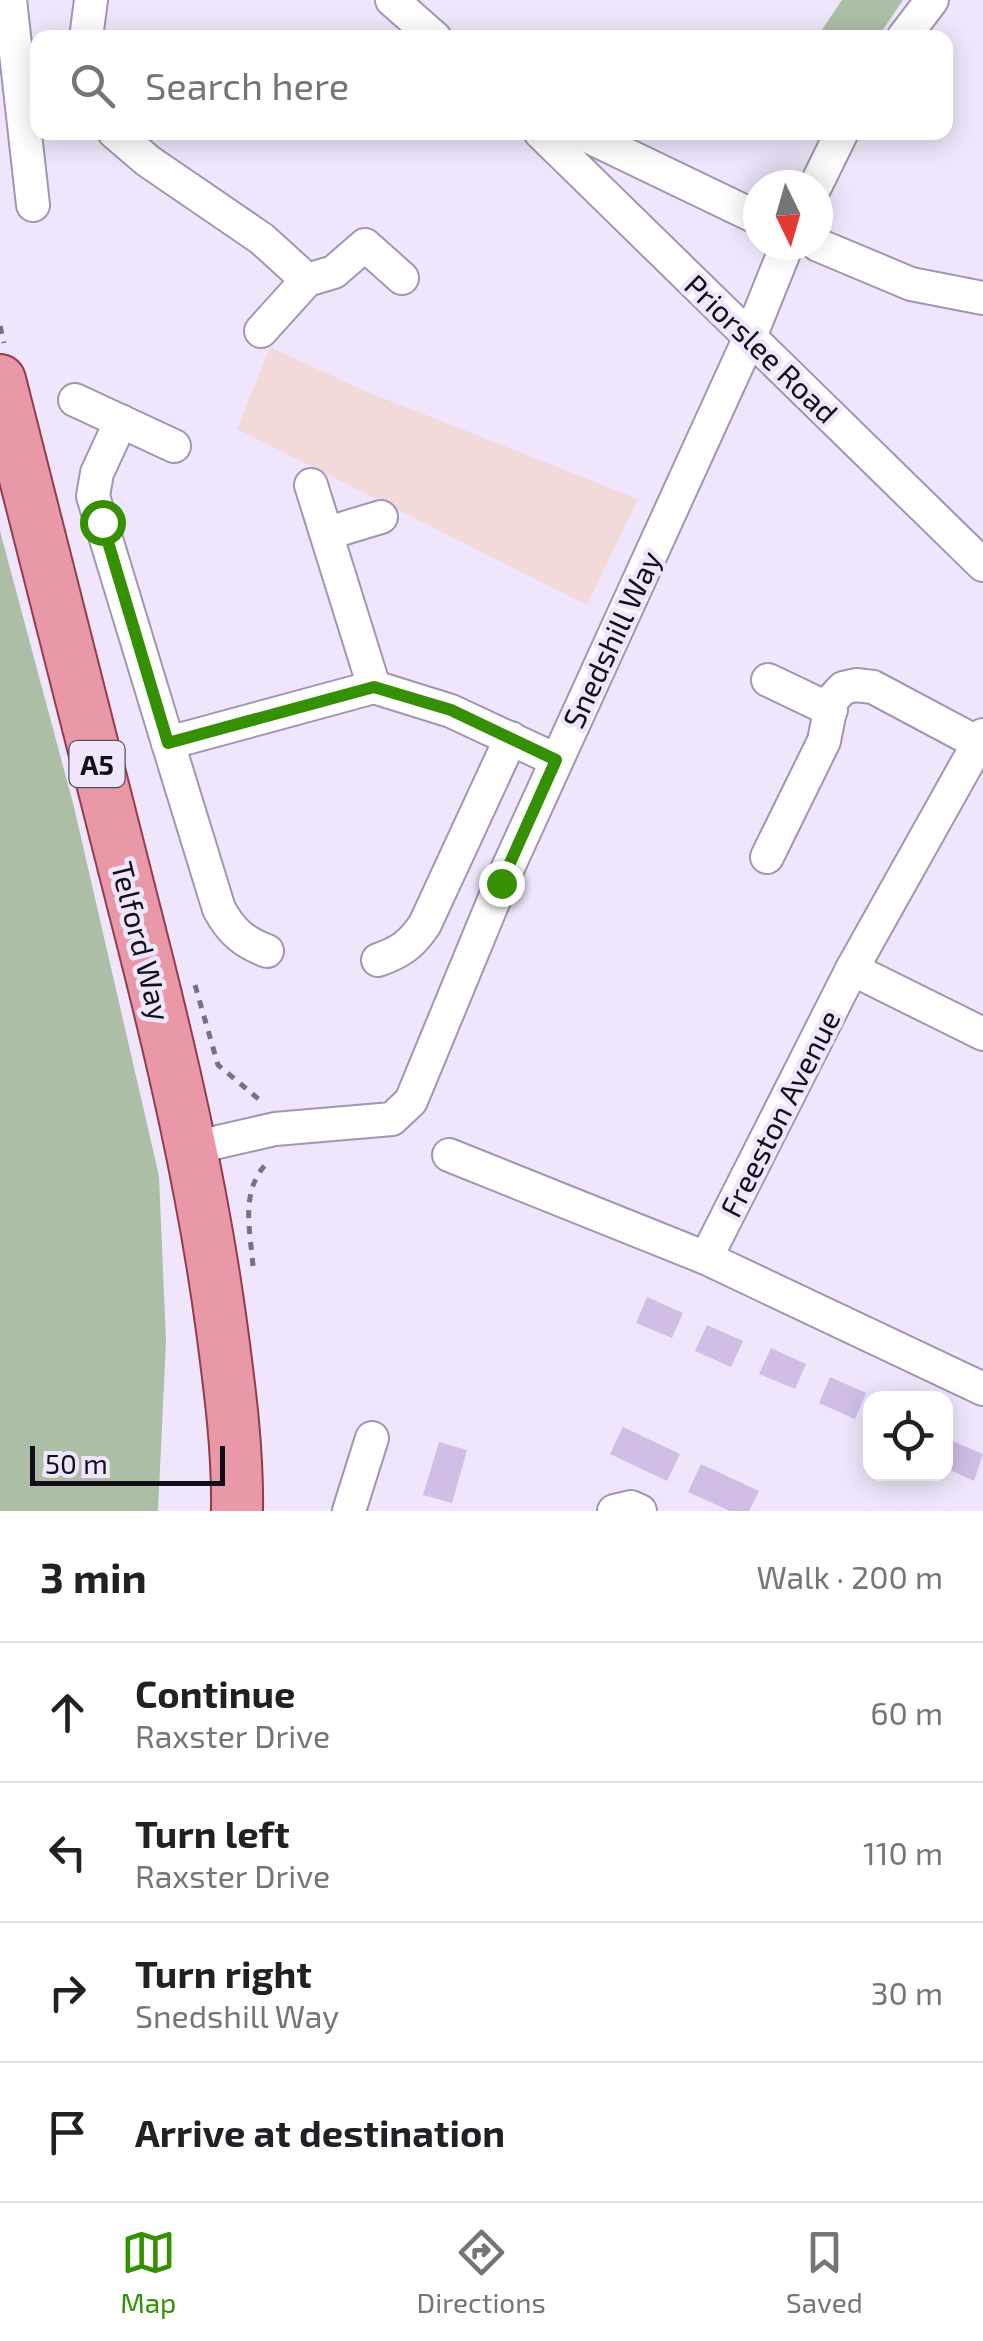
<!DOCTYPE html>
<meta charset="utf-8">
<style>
:root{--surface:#fff;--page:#f6f6f6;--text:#202124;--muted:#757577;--line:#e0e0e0;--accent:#359003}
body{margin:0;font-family:"Exo 2",sans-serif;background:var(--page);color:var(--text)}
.controls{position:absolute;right:30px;bottom:30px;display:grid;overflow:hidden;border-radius:20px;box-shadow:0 5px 25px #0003}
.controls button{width:90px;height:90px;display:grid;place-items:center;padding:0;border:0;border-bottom:2px solid var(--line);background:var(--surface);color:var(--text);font:50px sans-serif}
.compass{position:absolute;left:743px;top:170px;width:90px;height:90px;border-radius:50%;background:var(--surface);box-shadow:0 5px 25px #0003;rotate:175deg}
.scale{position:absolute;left:30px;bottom:25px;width:195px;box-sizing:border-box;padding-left:10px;border:5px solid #130e19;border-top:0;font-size:28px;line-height:35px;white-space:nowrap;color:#130e19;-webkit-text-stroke:8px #efe6fb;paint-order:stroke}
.stop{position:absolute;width:30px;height:30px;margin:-22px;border:8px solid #359003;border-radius:50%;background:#fff}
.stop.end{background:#359003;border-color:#fff;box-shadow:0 2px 10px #0008}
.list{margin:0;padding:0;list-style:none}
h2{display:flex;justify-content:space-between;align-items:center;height:130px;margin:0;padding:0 40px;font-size:42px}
h2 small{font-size:32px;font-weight:400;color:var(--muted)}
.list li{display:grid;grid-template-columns:65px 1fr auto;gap:30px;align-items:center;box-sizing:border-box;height:140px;padding:0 40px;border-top:2px solid var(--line)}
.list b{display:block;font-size:38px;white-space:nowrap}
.list p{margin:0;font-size:32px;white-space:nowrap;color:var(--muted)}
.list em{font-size:32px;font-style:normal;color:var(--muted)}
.icon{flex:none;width:55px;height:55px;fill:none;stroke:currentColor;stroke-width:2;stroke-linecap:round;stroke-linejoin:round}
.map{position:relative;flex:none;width:983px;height:1511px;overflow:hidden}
.search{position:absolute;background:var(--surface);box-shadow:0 5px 25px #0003;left:30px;right:30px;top:30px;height:110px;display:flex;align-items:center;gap:25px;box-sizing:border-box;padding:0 35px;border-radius:20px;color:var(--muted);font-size:38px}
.sheet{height:690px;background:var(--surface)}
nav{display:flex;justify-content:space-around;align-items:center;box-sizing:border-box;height:140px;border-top:2px solid var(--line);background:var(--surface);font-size:28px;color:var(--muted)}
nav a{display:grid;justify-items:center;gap:5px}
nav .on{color:var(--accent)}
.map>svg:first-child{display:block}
.commercial{fill:#f4d9db}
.green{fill:#adbea7}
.building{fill:#d0bee7}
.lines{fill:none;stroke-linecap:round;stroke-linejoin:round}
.street-casing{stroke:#a294b4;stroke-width:36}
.primary-casing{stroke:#943b4f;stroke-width:54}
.path{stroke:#787181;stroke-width:5;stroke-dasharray:8 8;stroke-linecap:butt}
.street{stroke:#fff;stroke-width:32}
.primary{stroke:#e998a7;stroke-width:50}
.route{stroke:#359003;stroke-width:12}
.labels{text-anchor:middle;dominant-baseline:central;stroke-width:9;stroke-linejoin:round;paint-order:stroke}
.shield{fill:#efe6fb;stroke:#554f5d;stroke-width:2.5}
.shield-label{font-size:28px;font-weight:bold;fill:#130e19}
.street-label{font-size:30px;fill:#130e19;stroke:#efe6fb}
</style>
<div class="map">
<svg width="983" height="1511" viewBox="0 0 983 1511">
<rect width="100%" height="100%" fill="#efe6fb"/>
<!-- commercial -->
<polygon class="commercial" points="270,347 365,391 638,499 587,605 237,429"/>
<!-- green -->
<g class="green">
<polygon points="842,0 903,0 878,37 817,37"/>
<polygon points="0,531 74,807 159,1176 166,1341 158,1511 0,1511"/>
</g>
<!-- building -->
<g class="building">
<polygon points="647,1297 683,1313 672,1338 636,1323"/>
<polygon points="707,1325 743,1341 731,1367 695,1351"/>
<polygon points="771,1348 806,1364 795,1389 759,1374"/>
<polygon points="830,1377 866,1393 855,1419 819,1403"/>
<polygon points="623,1427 680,1454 667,1481 610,1454"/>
<polygon points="950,1440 983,1454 974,1481 946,1468 946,1449"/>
<polygon points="439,1442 467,1450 452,1503 423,1495"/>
<polygon points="701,1464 759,1491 749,1511 730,1511 688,1492"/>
</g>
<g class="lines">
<!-- street casing -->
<g class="street-casing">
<g id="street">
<polyline points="10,0 33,205"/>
<polyline points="392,0 435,38"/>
<polyline points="86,38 91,0"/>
<polyline points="903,38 932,0"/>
<polyline points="114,132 148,161 262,239 307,280"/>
<polyline points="540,132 983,565"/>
<polyline points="579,132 758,218"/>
<polyline points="816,185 842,132"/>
<polyline points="818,245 911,284 983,298"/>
<polyline points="261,331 307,280 334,272 365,245 402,278"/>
<polyline points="75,400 174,446"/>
<polyline points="121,421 97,473 93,496 168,743 374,687 451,711 556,760"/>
<polyline points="311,485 374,687"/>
<polyline points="328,533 381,517"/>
<polyline points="768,680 831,710"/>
<path d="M 168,743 L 219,909 C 231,931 243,942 267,951"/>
<polyline points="767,857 824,741 832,700 843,688 856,685 873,687 978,743"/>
<path d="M 378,960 C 401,952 412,944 425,924 L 511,738"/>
<polyline points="852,969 983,1034"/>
<polyline points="192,1148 275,1129 392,1119 411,1101 501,883 750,337 787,245"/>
<polyline points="449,1155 706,1258 983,1389"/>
<polyline points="706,1258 852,969 983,735"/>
<polyline points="349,1511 372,1438"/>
<polyline points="614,1511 631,1507 640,1511"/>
</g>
</g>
<!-- primary casing -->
<g class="primary-casing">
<path id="primary" d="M 0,380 C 44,556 89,732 134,908 C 170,1048 203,1187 222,1330 C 230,1390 238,1451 237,1511"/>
</g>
<!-- path -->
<g class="path">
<polyline points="0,326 4,343"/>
<polyline points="195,985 218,1065 261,1101"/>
<path d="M 253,1266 C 250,1229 240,1191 267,1163"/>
</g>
<!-- street -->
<use href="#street" class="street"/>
<!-- primary -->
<use href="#primary" class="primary"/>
</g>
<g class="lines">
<!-- route -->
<polyline class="route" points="102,522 168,743 374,687 451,710 556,760 501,883"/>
</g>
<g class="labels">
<!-- shield labels -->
<rect class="shield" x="69.5" y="741" width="55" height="46" rx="8"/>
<g class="shield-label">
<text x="97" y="764">A5</text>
</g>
<!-- street labels -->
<g class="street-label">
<text transform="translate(762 348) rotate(44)">Priorslee Road</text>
<text transform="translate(611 639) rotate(-65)">Snedshill Way</text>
<text transform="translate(142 941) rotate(76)">Telford Way</text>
<text transform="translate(779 1113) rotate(-63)">Freeston Avenue</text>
</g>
</g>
</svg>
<div class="controls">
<button><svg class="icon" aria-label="locate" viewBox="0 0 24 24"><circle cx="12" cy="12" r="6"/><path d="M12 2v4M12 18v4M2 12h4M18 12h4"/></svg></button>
</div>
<svg class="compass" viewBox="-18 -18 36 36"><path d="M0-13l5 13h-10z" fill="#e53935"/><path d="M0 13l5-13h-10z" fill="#757577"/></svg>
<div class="scale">50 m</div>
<div class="stop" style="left:102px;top:522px"></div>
<div class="stop end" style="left:501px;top:883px"></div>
<div class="search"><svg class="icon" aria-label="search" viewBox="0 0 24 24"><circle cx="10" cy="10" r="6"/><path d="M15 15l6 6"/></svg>Search here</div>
</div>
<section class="sheet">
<h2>3 min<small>Walk · 200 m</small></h2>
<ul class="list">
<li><svg class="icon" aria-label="ahead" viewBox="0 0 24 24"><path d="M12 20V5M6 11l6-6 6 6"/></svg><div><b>Continue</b><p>Raxster Drive</p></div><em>60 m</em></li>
<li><svg class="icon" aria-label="left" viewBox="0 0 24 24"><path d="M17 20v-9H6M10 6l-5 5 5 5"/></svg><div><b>Turn left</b><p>Raxster Drive</p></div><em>110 m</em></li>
<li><svg class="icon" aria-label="right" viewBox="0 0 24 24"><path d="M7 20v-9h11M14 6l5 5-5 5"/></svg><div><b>Turn right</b><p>Snedshill Way</p></div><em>30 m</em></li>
<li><svg class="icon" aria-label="arrive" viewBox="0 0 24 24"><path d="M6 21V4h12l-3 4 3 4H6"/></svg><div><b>Arrive at destination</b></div></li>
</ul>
</section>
<nav>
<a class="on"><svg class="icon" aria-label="map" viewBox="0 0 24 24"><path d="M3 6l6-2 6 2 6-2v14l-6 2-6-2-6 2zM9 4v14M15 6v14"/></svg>Map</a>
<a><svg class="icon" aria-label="directions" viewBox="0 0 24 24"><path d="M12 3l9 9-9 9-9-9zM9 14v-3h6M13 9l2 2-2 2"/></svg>Directions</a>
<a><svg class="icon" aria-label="saved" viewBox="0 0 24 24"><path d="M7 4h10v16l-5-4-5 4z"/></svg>Saved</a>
</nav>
